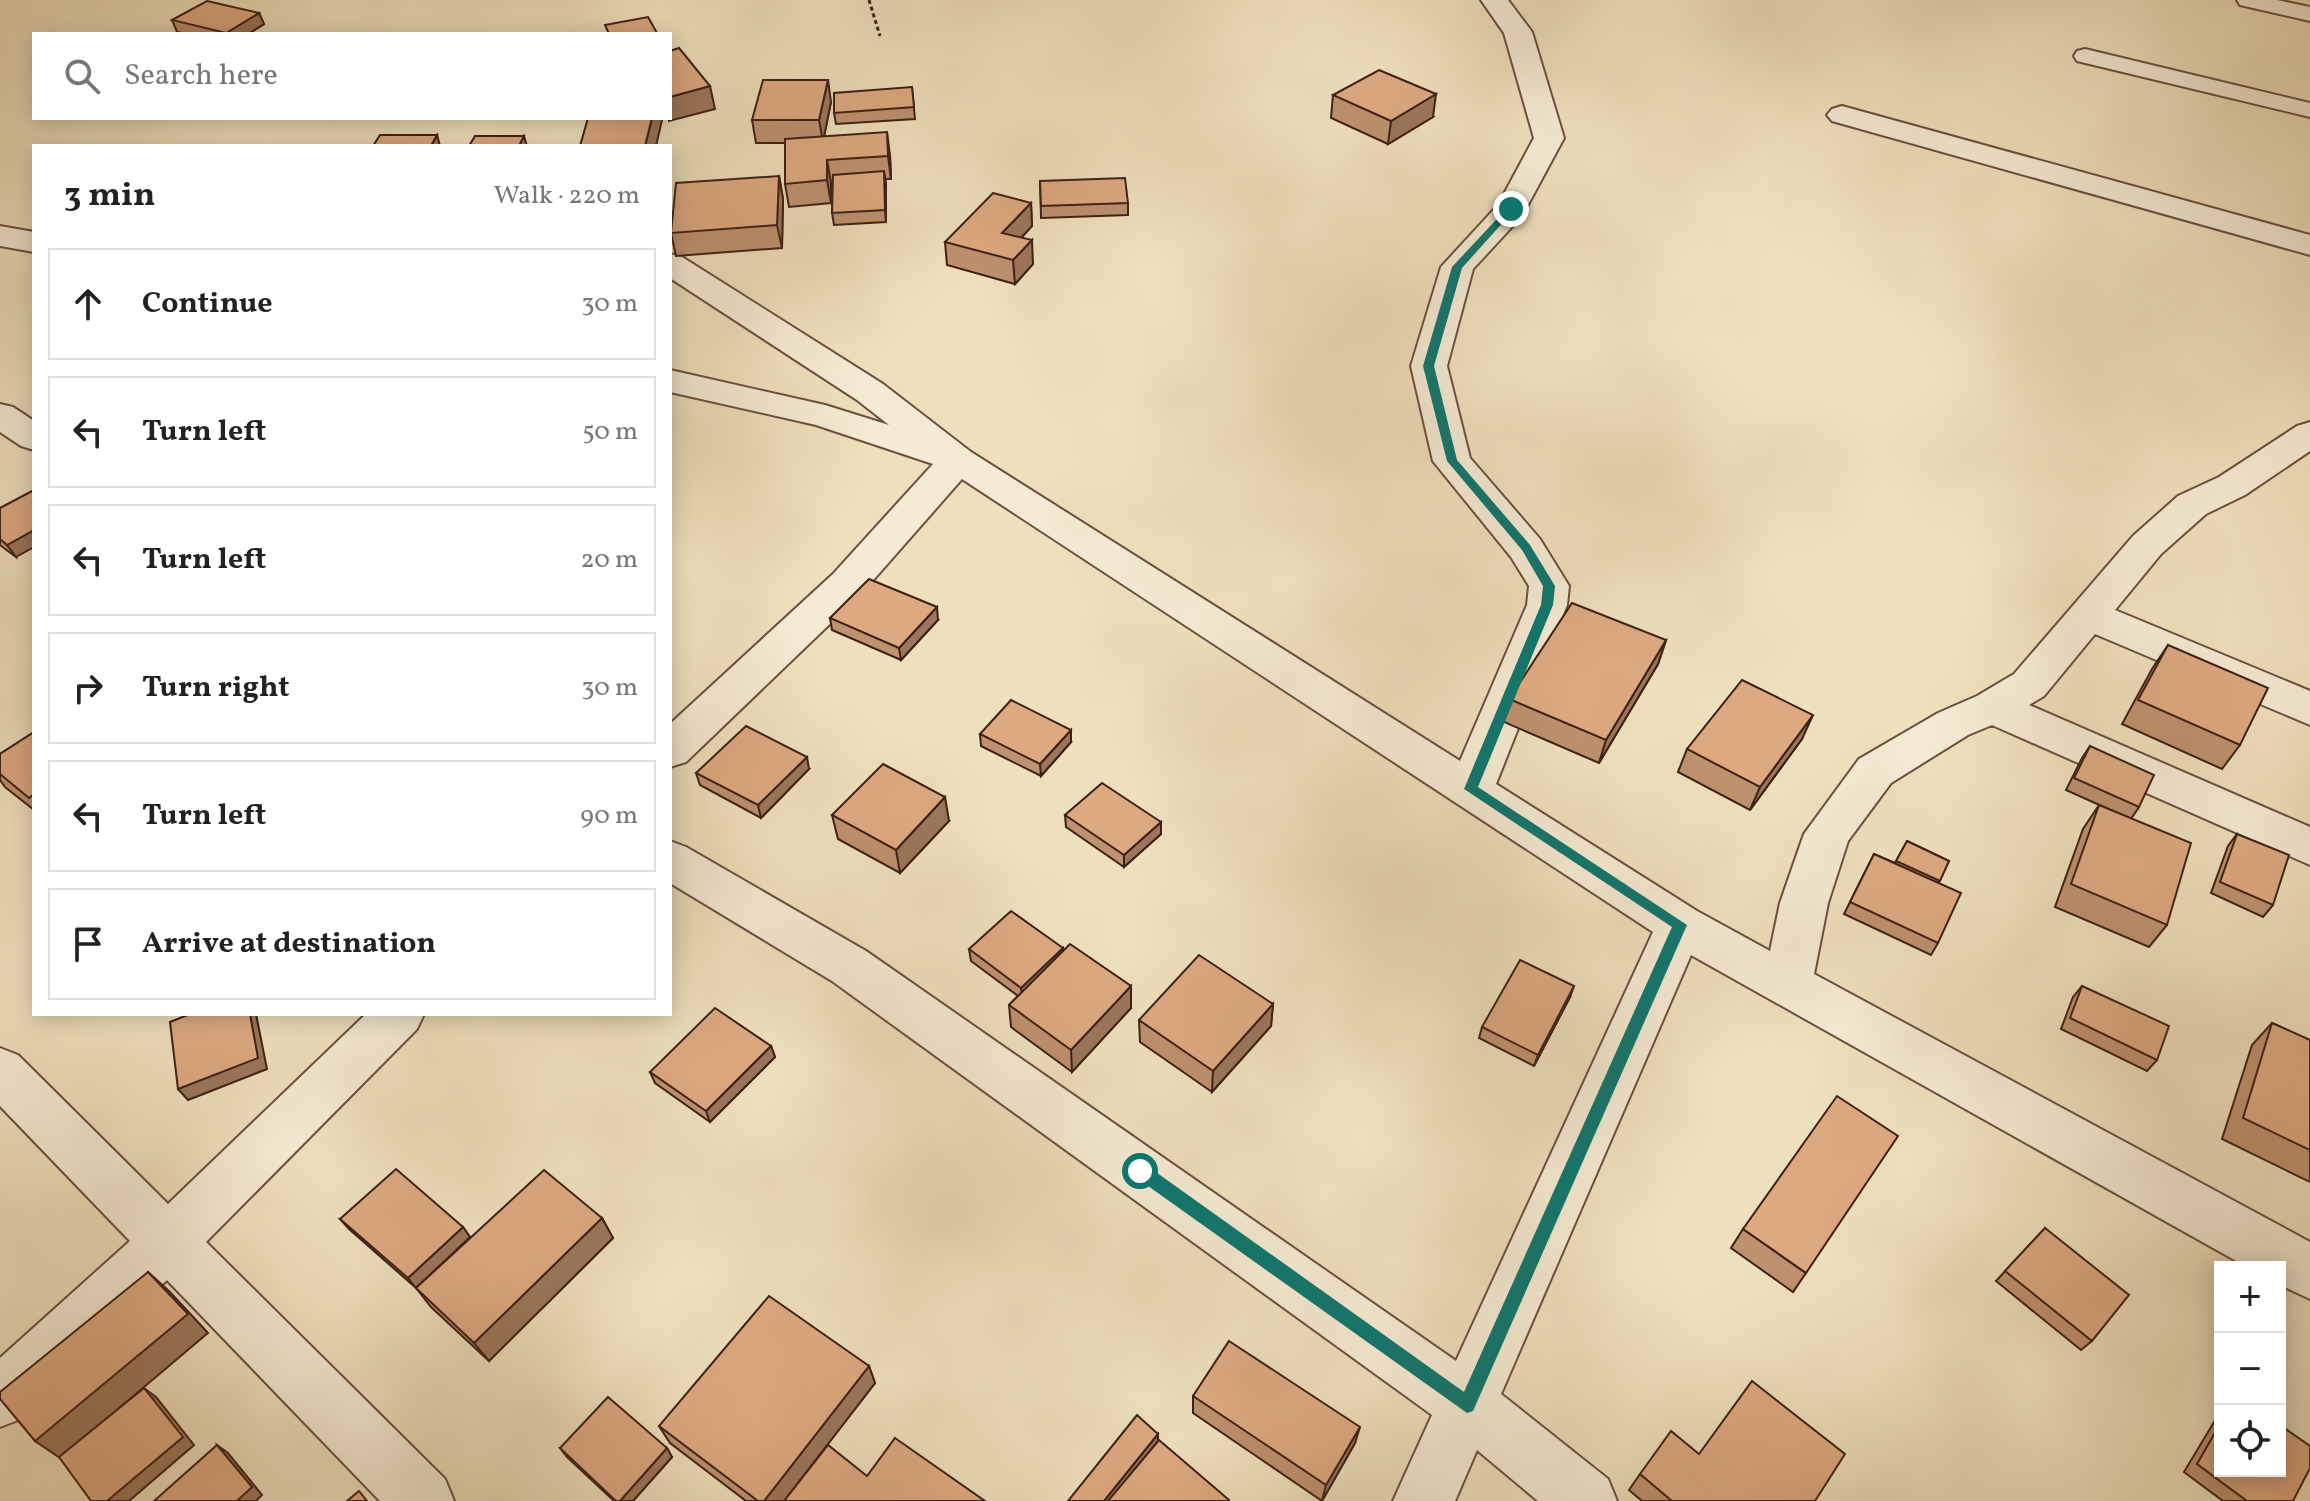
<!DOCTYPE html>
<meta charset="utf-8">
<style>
:root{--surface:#fff;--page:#f2f2f2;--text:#222;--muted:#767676;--line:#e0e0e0}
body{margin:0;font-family:Vollkorn,serif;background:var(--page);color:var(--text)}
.controls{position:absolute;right:24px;bottom:24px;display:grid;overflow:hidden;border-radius:0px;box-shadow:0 4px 20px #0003}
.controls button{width:72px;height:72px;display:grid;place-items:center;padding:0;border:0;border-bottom:2px solid var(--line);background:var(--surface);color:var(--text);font:40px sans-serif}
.stop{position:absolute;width:24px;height:24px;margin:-18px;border:6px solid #0f766e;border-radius:50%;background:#fff}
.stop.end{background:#0f766e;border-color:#fff;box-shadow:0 2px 8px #0008}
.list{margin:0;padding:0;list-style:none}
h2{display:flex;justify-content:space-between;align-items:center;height:104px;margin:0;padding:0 32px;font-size:34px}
h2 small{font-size:26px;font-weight:400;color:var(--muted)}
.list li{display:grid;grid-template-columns:52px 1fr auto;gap:24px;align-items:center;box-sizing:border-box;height:112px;margin:0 16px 16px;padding:0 16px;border:2px solid var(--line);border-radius:0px}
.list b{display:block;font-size:30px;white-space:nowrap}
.list em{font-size:26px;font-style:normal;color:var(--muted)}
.icon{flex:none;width:44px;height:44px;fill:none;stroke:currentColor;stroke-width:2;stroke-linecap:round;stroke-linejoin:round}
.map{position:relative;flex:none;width:2310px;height:1501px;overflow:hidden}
.search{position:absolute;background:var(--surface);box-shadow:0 4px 20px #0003;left:32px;top:32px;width:640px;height:88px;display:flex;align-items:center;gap:20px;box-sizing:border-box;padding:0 28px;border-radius:0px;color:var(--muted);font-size:30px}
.panel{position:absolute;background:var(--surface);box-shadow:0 4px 20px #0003;left:32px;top:144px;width:640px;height:872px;border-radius:0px}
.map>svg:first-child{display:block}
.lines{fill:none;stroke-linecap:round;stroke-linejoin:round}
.service-casing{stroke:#6a503f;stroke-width:4}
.minor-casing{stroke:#6a503f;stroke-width:4}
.path{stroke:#3d2015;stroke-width:3;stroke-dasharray:4 3;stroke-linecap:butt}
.service{fill:#f5ebd4;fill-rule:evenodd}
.minor{fill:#f5ebd4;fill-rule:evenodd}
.wall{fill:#be916f;stroke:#3d2015;stroke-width:2}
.shaded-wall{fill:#9b765a;stroke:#3d2015;stroke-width:2}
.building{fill:#dda981;stroke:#3d2015;stroke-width:2}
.route{fill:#0f766e}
</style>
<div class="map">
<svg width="2310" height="1501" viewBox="0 0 2310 1501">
<rect width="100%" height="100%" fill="#efe0bd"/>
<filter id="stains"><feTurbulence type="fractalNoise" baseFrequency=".0025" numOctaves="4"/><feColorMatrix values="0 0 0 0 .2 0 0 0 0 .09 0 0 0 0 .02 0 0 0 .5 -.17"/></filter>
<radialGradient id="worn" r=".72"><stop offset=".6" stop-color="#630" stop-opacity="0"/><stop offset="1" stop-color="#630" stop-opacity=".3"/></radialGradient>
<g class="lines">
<!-- service casing -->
<g class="service-casing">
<g id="service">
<polygon points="2237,0 2277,0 2310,7 2310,21 2240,5"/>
<polygon points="2085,49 2310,103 2310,117 2077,61 2074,56 2077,51"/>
</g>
</g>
<!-- minor casing -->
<g class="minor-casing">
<g id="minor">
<polygon points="1481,0 1508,0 1532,32 1564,138 1522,216 1473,269 1447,366 1470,458 1540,539 1569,586 1567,605 1496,784 1697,911 1770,951 1780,903 1804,834 1859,759 1938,713 1977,696 2014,674 2133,536 2178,496 2219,477 2297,426 2310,422 2310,451 2245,495 2206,514 2161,554 2115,610 2310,691 2310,725 2095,634 2044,696 2029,705 2310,827 2310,865 1992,725 1968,735 1891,783 1848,841 1828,903 1814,974 2310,1242 2310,1299 2280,1285 2280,1267 2247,1267 1691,955 1501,1394 1608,1479 1617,1501 1538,1501 1477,1450 1455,1501 1393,1501 1432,1415 832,981 670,883 670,841 686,847 866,951 1456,1361 1653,932 962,479 861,594 686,762 670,767 670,724 833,574 933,464 816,425 670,392 670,370 825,405 889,425 857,400 670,278 670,254 682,257 883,384 971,452 1460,761 1527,605 1529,586 1511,557 1433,461 1411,366 1441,267 1498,205 1534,138 1504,33"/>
<polygon points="1842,106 2310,235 2310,255 1832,121 1827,115 1832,109"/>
<polygon points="0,226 34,232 34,252 0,246"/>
<polygon points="0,404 13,407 34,421 34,450 21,446 0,432"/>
<polygon points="366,1014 424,1014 417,1029 206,1242 445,1479 454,1501 380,1501 167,1280 21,1419 0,1427 0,1358 130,1241 0,1106 0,1048 18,1055 168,1204"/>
</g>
</g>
<!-- path -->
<polyline class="path" points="869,0 880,36"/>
<!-- service -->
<use href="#service" class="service"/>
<!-- minor -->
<use href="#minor" class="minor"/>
</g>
<!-- wall -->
<g class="wall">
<polygon points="259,13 264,24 248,34 186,34 177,32 172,20"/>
<polygon points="912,87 915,119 836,124 834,113"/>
<polygon points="1333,95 1433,117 1388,144 1331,118"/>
<polygon points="831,102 824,136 890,155 891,179 885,179 886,222 834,225 832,213 833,183 831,183 831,203 789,207 785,184 785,143 756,143 752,120"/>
<polygon points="779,176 783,199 782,248 676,256 671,233"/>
<polygon points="1040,181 1128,203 1128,215 1041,218"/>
<polygon points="1031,203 1032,226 1021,238 1033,264 1015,284 947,265 945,242"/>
<polygon points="0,508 16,557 0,545"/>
<polygon points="830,618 938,620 901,660 832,630"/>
<polygon points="1666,640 1658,664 1599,763 1504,722 1509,699"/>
<polygon points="2168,645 2240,745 2222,769 2122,724 2152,669"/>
<polygon points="34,732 34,810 5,787 0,780 0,754"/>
<polygon points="980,734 1071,742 1041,776 981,746"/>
<polygon points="1802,739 1750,810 1678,772 1687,749"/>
<polygon points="2090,746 2139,807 2131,819 2167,925 2149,947 2055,907 2083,829 2099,805 2115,812 2066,790 2082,758"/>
<polygon points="809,769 761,818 700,785 696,773"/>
<polygon points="832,815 949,821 900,873 838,839"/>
<polygon points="1065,815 1161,822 1161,834 1124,867 1066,827"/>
<polygon points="2237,834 2273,905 2263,917 2211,893 2228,846"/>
<polygon points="1907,841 1949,861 1938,883 1938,943 1931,955 1844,914 1874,854 1895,863"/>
<polygon points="969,949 1063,951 1131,1008 1072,1072 1011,1027 1009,1005 1018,996 971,961"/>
<polygon points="2082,986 2157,1060 2147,1071 2061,1029 2073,997"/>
<polygon points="1570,997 1534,1066 1479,1038 1482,1027"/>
<polygon points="1273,1004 1271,1026 1212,1092 1140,1042 1139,1020"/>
<polygon points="2272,1023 2310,1040 2310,1182 2222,1139 2252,1045"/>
<polygon points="771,1046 775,1057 710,1122 655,1083 650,1072"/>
<polygon points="602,1218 613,1238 489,1361 431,1307 416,1288 349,1229 340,1219 463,1227 470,1237 432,1273"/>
<polygon points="2045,1228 2092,1341 2081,1350 1996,1281"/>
<polygon points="1743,1229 1806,1273 1793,1292 1731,1248"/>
<polygon points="869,1366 875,1383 803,1476 867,1476 985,1501 746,1501 670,1443 659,1426"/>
<polygon points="1193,1396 1355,1443 1322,1501 1193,1413"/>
<polygon points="2220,1412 2220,1471 2293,1501 2223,1501 2184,1472"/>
<polygon points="560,1448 667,1448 672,1457 633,1501 614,1501 567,1457"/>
<polygon points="1699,1454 1815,1501 1642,1501 1629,1490 1640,1474"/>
</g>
<!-- shaded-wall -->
<g class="shaded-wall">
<polygon points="259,13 264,24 248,34 227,34 226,33"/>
<polygon points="828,80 831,102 823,142 819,120"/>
<polygon points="710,86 715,109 669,121 670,97"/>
<polygon points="1436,94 1433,117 1388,144 1391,121"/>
<polygon points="652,118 662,118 662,120 656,146 645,146"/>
<polygon points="887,132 890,155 891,179 888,156"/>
<polygon points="437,135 440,146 431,146"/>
<polygon points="524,136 527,146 519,146"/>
<polygon points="827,160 831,183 831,203 827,180"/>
<polygon points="884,171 886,183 886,222 885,210"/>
<polygon points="779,176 783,199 782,248 777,225"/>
<polygon points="1031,203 1032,226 1004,256 1002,233"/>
<polygon points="1032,240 1033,264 1015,284 1013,260"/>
<polygon points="34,530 34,547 16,557 7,545"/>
<polygon points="937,607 938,620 901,660 899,648"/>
<polygon points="1666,640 1658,664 1599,763 1606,740"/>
<polygon points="1813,715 1802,739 1750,810 1760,787"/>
<polygon points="1071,730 1071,742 1041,776 1040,764"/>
<polygon points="807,757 809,769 761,818 758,805"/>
<polygon points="945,797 949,821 900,873 896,850"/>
<polygon points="1161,822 1161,834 1124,867 1124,855"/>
<polygon points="1063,948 1064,959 1023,999 1021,988"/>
<polygon points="1131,986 1131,1008 1072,1072 1071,1050"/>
<polygon points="1574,986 1570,997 1534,1066 1538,1055"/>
<polygon points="1273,1004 1271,1026 1212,1092 1213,1071"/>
<polygon points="250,1014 256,1014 267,1069 188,1100 178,1089"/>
<polygon points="771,1046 775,1057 710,1122 706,1111"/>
<polygon points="602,1218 613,1238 489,1361 474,1343"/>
<polygon points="463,1227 470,1237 416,1288 408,1278"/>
<polygon points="148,1272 169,1291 208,1333 60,1458 35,1441"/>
<polygon points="869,1366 875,1383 784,1501 764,1501"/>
<polygon points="144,1388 156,1397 194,1445 129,1501 107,1501"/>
<polygon points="1360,1427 1355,1443 1322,1501 1326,1485"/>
<polygon points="1158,1434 1158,1442 1111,1501 1104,1501"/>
<polygon points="217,1445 228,1453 262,1495 256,1501 237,1501"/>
<polygon points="667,1448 672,1457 633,1501 620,1501"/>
</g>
<!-- building -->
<g class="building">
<polygon points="207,1 259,13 226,33 172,20"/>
<polygon points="648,17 657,33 609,34 605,25"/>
<polygon points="679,48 710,86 670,97 670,51"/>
<polygon points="1379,70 1436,94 1391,121 1333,95"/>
<polygon points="763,80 828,80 819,120 752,120"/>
<polygon points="912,87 914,107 834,113 834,93"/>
<polygon points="588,118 652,118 645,146 580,146"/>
<polygon points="887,132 888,156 827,160 827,180 785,184 785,139"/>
<polygon points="380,135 437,135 431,146 373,146"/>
<polygon points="475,136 524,136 519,146 469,146"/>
<polygon points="884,171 885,210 832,213 833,175"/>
<polygon points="779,176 777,225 671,233 676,183"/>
<polygon points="1125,178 1128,203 1041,206 1040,181"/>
<polygon points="993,193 1031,203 1002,233 1032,240 1013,260 945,242"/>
<polygon points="34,490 34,530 7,545 0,539 0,508"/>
<polygon points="869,579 937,607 899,648 830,618"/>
<polygon points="1572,603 1666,640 1606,740 1509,699"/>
<polygon points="2168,645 2268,688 2240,745 2138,700"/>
<polygon points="1742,680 1813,715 1760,787 1687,749"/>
<polygon points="1011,700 1071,730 1040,764 980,734"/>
<polygon points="746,726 807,757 758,805 696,773"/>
<polygon points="34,732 34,794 29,798 0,774 0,754"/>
<polygon points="2090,746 2154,775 2139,807 2074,778"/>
<polygon points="883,764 945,797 896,850 832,815"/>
<polygon points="1102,783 1161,822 1124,855 1065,815"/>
<polygon points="2099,805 2191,843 2167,925 2071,884"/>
<polygon points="2237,834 2289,855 2273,905 2220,882"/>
<polygon points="1907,841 1949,861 1940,881 1896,861"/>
<polygon points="1874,854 1961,893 1938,943 1850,902"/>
<polygon points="1011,911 1063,948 1021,988 969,949"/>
<polygon points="1070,944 1131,986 1071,1050 1009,1005"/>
<polygon points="1199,955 1273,1004 1213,1071 1139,1020"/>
<polygon points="1520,960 1574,986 1538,1055 1482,1027"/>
<polygon points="2082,986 2169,1026 2157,1060 2070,1018"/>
<polygon points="715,1008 771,1046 706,1111 650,1072"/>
<polygon points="190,1014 250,1014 258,1058 178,1089 170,1022"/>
<polygon points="2272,1023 2310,1040 2310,1150 2243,1118"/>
<polygon points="1837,1096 1898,1136 1806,1273 1743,1229"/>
<polygon points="396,1169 463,1227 408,1278 340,1219"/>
<polygon points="544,1170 602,1218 474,1343 416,1288"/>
<polygon points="2045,1228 2129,1295 2092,1341 2005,1271"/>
<polygon points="148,1272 188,1314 35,1441 0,1399 0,1392"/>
<polygon points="769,1296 869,1366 764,1501 758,1501 659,1426"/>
<polygon points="1229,1341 1360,1427 1326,1485 1193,1396"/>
<polygon points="1752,1381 1845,1454 1815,1501 1672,1501 1640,1474 1671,1431 1699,1454"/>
<polygon points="144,1388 183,1437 107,1501 91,1501 59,1457"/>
<polygon points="608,1397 667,1448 620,1501 616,1501 560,1448"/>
<polygon points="1137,1415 1158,1434 1104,1501 1068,1501"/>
<polygon points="2220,1424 2220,1471 2280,1471 2280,1425 2310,1446 2310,1468 2293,1501 2247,1501 2197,1464"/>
<polygon points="895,1438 985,1501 784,1501 828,1445 867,1476"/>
<polygon points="1159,1440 1229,1500 1229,1501 1108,1501"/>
<polygon points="217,1445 252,1487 237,1501 154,1501"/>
<polygon points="359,1491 367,1501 347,1501"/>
</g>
<!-- route -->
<polygon class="route" points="1508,207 1515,209 1462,268 1434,366 1457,460 1530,545 1555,586 1553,605 1478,787 1687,925 1473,1411 1467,1413 1134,1176 1132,1171 1140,1163 1146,1165 1464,1392 1672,927 1464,789 1541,605 1543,586 1522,550 1447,461 1423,366 1452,267"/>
<rect width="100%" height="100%" filter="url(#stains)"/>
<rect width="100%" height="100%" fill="url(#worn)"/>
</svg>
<div class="controls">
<button>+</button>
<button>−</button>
<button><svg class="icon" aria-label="locate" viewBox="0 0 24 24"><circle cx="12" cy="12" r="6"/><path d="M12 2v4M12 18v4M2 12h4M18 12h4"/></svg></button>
</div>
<div class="stop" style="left:1140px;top:1171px"></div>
<div class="stop end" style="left:1511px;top:209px"></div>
<div class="search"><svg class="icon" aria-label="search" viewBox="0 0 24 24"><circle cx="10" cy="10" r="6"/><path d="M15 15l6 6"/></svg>Search here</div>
<section class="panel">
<h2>3 min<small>Walk · 220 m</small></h2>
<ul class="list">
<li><svg class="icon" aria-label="ahead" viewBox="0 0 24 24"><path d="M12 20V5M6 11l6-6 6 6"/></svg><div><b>Continue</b></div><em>30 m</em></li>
<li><svg class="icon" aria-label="left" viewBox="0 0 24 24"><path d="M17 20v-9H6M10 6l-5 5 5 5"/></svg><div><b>Turn left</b></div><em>50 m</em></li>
<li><svg class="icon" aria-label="left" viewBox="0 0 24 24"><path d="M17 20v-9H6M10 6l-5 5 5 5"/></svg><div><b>Turn left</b></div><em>20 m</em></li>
<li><svg class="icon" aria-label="right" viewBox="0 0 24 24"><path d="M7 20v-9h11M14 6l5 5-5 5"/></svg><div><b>Turn right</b></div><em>30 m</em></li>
<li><svg class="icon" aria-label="left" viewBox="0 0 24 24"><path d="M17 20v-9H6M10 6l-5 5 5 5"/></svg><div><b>Turn left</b></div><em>90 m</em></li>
<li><svg class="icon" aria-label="arrive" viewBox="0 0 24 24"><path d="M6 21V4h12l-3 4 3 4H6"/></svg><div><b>Arrive at destination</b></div></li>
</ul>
</section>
</div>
